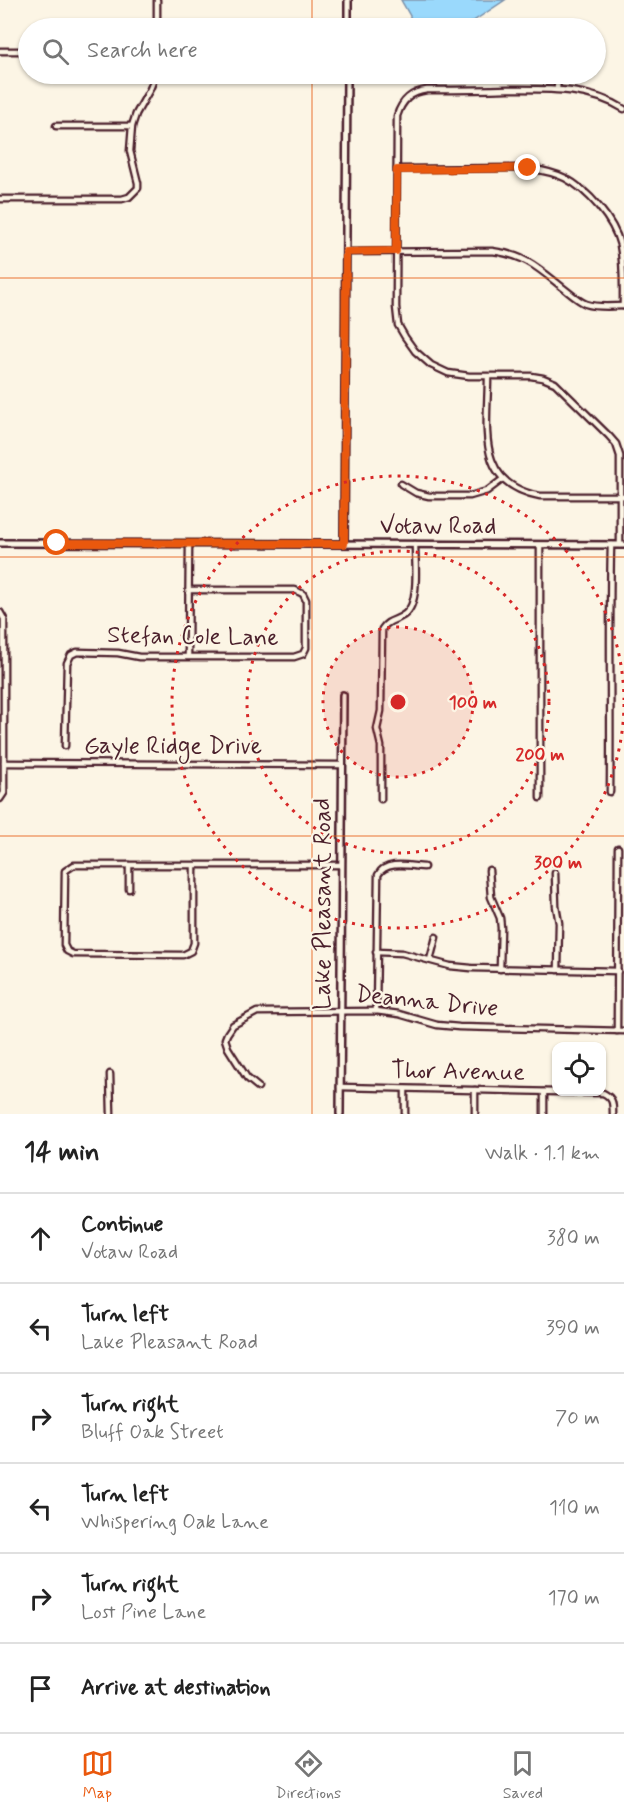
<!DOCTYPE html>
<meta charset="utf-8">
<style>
:root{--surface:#fff;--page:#f6f6f6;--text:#222;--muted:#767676;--line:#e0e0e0;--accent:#ea580c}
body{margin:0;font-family:Mynerve,sans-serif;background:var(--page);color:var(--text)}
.controls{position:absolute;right:18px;bottom:18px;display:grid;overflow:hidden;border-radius:12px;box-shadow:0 2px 4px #0004}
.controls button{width:54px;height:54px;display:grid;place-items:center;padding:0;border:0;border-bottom:2px solid var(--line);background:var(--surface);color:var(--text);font:30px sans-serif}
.stop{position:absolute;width:18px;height:18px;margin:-14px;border:4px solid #ea580c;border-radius:50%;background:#fff}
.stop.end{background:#ea580c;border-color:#fff;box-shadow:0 2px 6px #0008}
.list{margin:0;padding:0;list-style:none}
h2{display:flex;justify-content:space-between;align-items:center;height:78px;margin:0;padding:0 24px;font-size:26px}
h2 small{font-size:20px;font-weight:400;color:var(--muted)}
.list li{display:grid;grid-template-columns:39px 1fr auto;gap:18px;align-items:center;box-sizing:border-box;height:90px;padding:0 24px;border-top:2px solid var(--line)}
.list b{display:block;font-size:22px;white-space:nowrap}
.list p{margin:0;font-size:20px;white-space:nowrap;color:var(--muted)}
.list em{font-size:20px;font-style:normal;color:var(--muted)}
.icon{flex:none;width:33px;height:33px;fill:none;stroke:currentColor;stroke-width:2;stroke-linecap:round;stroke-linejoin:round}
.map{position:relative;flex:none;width:624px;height:1114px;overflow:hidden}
.search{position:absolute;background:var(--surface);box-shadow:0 2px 4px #0004;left:18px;right:18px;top:18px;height:66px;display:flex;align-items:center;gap:15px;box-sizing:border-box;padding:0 21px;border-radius:33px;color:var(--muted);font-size:22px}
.sheet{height:618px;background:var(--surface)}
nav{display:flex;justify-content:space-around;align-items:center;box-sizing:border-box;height:84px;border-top:2px solid var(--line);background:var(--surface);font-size:16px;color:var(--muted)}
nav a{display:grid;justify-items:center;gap:3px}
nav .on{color:var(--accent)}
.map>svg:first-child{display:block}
.water{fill:#9ad9fc;stroke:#7a8fa8;stroke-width:1.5}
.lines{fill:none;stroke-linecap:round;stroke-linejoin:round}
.minor-casing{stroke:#4a1f2b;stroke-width:9}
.tertiary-casing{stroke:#4a1f2b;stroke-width:10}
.minor{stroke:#fcf5e5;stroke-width:4.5}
.tertiary{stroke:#fcf5e5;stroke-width:5}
.route{stroke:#ea580c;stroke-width:8}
.grid{fill:none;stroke:#e8590c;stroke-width:1.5;stroke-opacity:0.55}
.ring{fill:none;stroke:#d62828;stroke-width:3;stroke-dasharray:3 6}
.labels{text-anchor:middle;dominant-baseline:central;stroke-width:4.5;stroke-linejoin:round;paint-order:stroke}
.street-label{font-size:24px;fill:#4a1f2b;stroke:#fcf5e5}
.centre{fill:#d62828;stroke:#fcf5e5;stroke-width:3}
.ring-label{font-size:18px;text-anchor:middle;font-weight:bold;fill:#d62828;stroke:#fcf5e5;stroke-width:4.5;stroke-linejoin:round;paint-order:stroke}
</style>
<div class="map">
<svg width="624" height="1114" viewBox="0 0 624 1114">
<rect width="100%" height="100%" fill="#fcf5e5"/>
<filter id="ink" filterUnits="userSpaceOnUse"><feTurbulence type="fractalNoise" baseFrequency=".0167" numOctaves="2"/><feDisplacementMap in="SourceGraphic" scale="12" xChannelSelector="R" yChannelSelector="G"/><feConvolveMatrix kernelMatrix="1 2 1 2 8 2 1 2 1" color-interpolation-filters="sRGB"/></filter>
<g filter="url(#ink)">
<!-- water -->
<polygon class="water" points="401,0 505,0 463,28 410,28 410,16"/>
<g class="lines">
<!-- minor casing -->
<g class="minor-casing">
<g id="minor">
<polyline points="157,0 157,28"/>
<polyline points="0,51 28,51"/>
<polyline points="557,89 558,74"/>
<polyline points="56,126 132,126"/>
<path d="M 397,169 L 528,168 C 541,170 553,172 565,178 C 588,190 614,220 620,245 C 624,265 623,287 623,306"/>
<polyline points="0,199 122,199 129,197 138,188 138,183 130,151 132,126 136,114 150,89 156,74"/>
<path d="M 346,252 L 492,251 C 525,255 537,267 562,287 C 570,293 577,300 586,304 C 598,308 612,306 624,306"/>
<path d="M 488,377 C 488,427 474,484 540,496 L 624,496"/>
<polyline points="401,484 416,493 429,496 470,496 487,491 503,479"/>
<path d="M 620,545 L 620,456 L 616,444 L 609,436 L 555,383 L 543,378 L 531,376 L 469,376 L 448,373 L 431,365 L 415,351 L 405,337 L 398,325 L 396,307 L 397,116 C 402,100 411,92 427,90 C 454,90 480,90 507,89 C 548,89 588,87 624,109"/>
<polyline points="0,612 4,619 4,793 0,799"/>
<polyline points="188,656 189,544"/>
<polyline points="65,746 67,663 71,655 77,652 118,653 139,657 294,657 303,654 306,648 306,600 303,594 295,590 189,590"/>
<polyline points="4,763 342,765"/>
<path d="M 610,792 C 611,709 609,627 611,545"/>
<polyline points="540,798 540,545"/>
<path d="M 381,799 L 381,746 L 377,729 L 381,711 L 382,629 C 388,619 397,621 405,614 C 420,603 415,562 415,544"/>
<polyline points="129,865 129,889"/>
<polyline points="194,865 194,943 191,951 183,955 73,954 67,951 64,945 65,871 74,865 341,865"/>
<polyline points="489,870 491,897 500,918 501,928 500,969"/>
<polyline points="555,873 556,906 559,923 558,970"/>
<polyline points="376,952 402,953 450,966 471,968 618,971"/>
<polyline points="430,960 436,937"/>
<path d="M 376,1011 L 378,875 C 386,860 409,866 424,867"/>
<polyline points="617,1031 618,848"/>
<polyline points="110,1074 111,1114"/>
<polyline points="258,1087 247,1078 228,1048 225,1039 227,1034 233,1025 257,1012 376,1011 399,1014 437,1025 459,1027 624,1031"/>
<path d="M 340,1087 L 603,1093 C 613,1098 613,1103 613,1114"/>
<polyline points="405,1089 405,1114"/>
<polyline points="544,1092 544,1114"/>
<polyline points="475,1114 475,1090"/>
</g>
</g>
<!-- tertiary casing -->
<g class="tertiary-casing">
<g id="tertiary">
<polyline points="348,28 348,0"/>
<polyline points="0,543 624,545"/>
<polyline points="344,544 347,74"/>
<polyline points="340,1114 343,695"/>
</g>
</g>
<!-- minor -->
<use href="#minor" class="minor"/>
<!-- tertiary -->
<use href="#tertiary" class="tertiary"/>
</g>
</g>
<g class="lines" filter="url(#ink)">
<!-- route -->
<polyline class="route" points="57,543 344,544 346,252 396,251 397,170 528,168"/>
</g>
<!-- grid -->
<path class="grid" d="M 312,0 L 312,28M 312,74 L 312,1114M 0,278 L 624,278M 0,557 L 624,557M 0,836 L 624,836"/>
<!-- distance rings -->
<circle cx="398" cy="702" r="75" fill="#d62828" fill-opacity=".12"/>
<g class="ring">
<circle cx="398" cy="702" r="75"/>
<circle cx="398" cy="702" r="151"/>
<path d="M624 704A226 226 0 1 1 624 700"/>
</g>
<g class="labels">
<!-- street labels -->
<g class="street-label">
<text x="438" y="526">Votaw Road</text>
<text transform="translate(193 637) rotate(1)">Stefan Cole Lane</text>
<text x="173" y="746">Gayle Ridge Drive</text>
<text transform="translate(323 904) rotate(-90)">Lake Pleasant Road</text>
<text transform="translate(427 1002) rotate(6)">Deanna Drive</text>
<text transform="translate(458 1072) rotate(1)">Thor Avenue</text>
</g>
</g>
<circle cx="398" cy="702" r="9" class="centre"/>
<g class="ring-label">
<text x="473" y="708">100 m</text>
<text x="540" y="760">200 m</text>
<text x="558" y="868">300 m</text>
</g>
</svg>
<div class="controls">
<button><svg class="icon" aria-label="locate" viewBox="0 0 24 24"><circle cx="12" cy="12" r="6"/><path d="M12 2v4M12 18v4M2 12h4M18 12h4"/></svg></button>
</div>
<div class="stop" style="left:57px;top:543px"></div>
<div class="stop end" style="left:528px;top:168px"></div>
<div class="search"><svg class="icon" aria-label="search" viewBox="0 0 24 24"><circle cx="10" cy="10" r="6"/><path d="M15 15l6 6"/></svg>Search here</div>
</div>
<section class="sheet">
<h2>14 min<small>Walk · 1.1 km</small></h2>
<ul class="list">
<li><svg class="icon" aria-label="ahead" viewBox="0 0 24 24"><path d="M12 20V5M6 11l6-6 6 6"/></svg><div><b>Continue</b><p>Votaw Road</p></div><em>380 m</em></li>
<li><svg class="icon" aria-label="left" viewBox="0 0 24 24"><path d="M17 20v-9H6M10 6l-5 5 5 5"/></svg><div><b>Turn left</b><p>Lake Pleasant Road</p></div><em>390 m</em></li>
<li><svg class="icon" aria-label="right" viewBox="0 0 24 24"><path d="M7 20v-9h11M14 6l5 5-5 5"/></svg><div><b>Turn right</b><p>Bluff Oak Street</p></div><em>70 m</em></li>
<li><svg class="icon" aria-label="left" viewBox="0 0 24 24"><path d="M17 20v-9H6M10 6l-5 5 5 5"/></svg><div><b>Turn left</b><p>Whispering Oak Lane</p></div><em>110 m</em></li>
<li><svg class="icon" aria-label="right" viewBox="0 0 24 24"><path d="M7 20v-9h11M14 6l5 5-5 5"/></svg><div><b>Turn right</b><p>Lost Pine Lane</p></div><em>170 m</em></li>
<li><svg class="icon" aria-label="arrive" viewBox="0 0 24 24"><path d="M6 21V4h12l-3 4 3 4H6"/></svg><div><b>Arrive at destination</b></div></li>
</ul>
</section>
<nav>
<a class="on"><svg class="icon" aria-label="map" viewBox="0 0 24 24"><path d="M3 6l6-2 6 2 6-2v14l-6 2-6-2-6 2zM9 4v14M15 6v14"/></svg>Map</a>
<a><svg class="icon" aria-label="directions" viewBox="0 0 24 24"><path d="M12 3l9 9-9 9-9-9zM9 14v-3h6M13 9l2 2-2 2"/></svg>Directions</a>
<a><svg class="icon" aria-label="saved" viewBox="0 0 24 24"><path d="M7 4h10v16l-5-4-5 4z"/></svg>Saved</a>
</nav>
